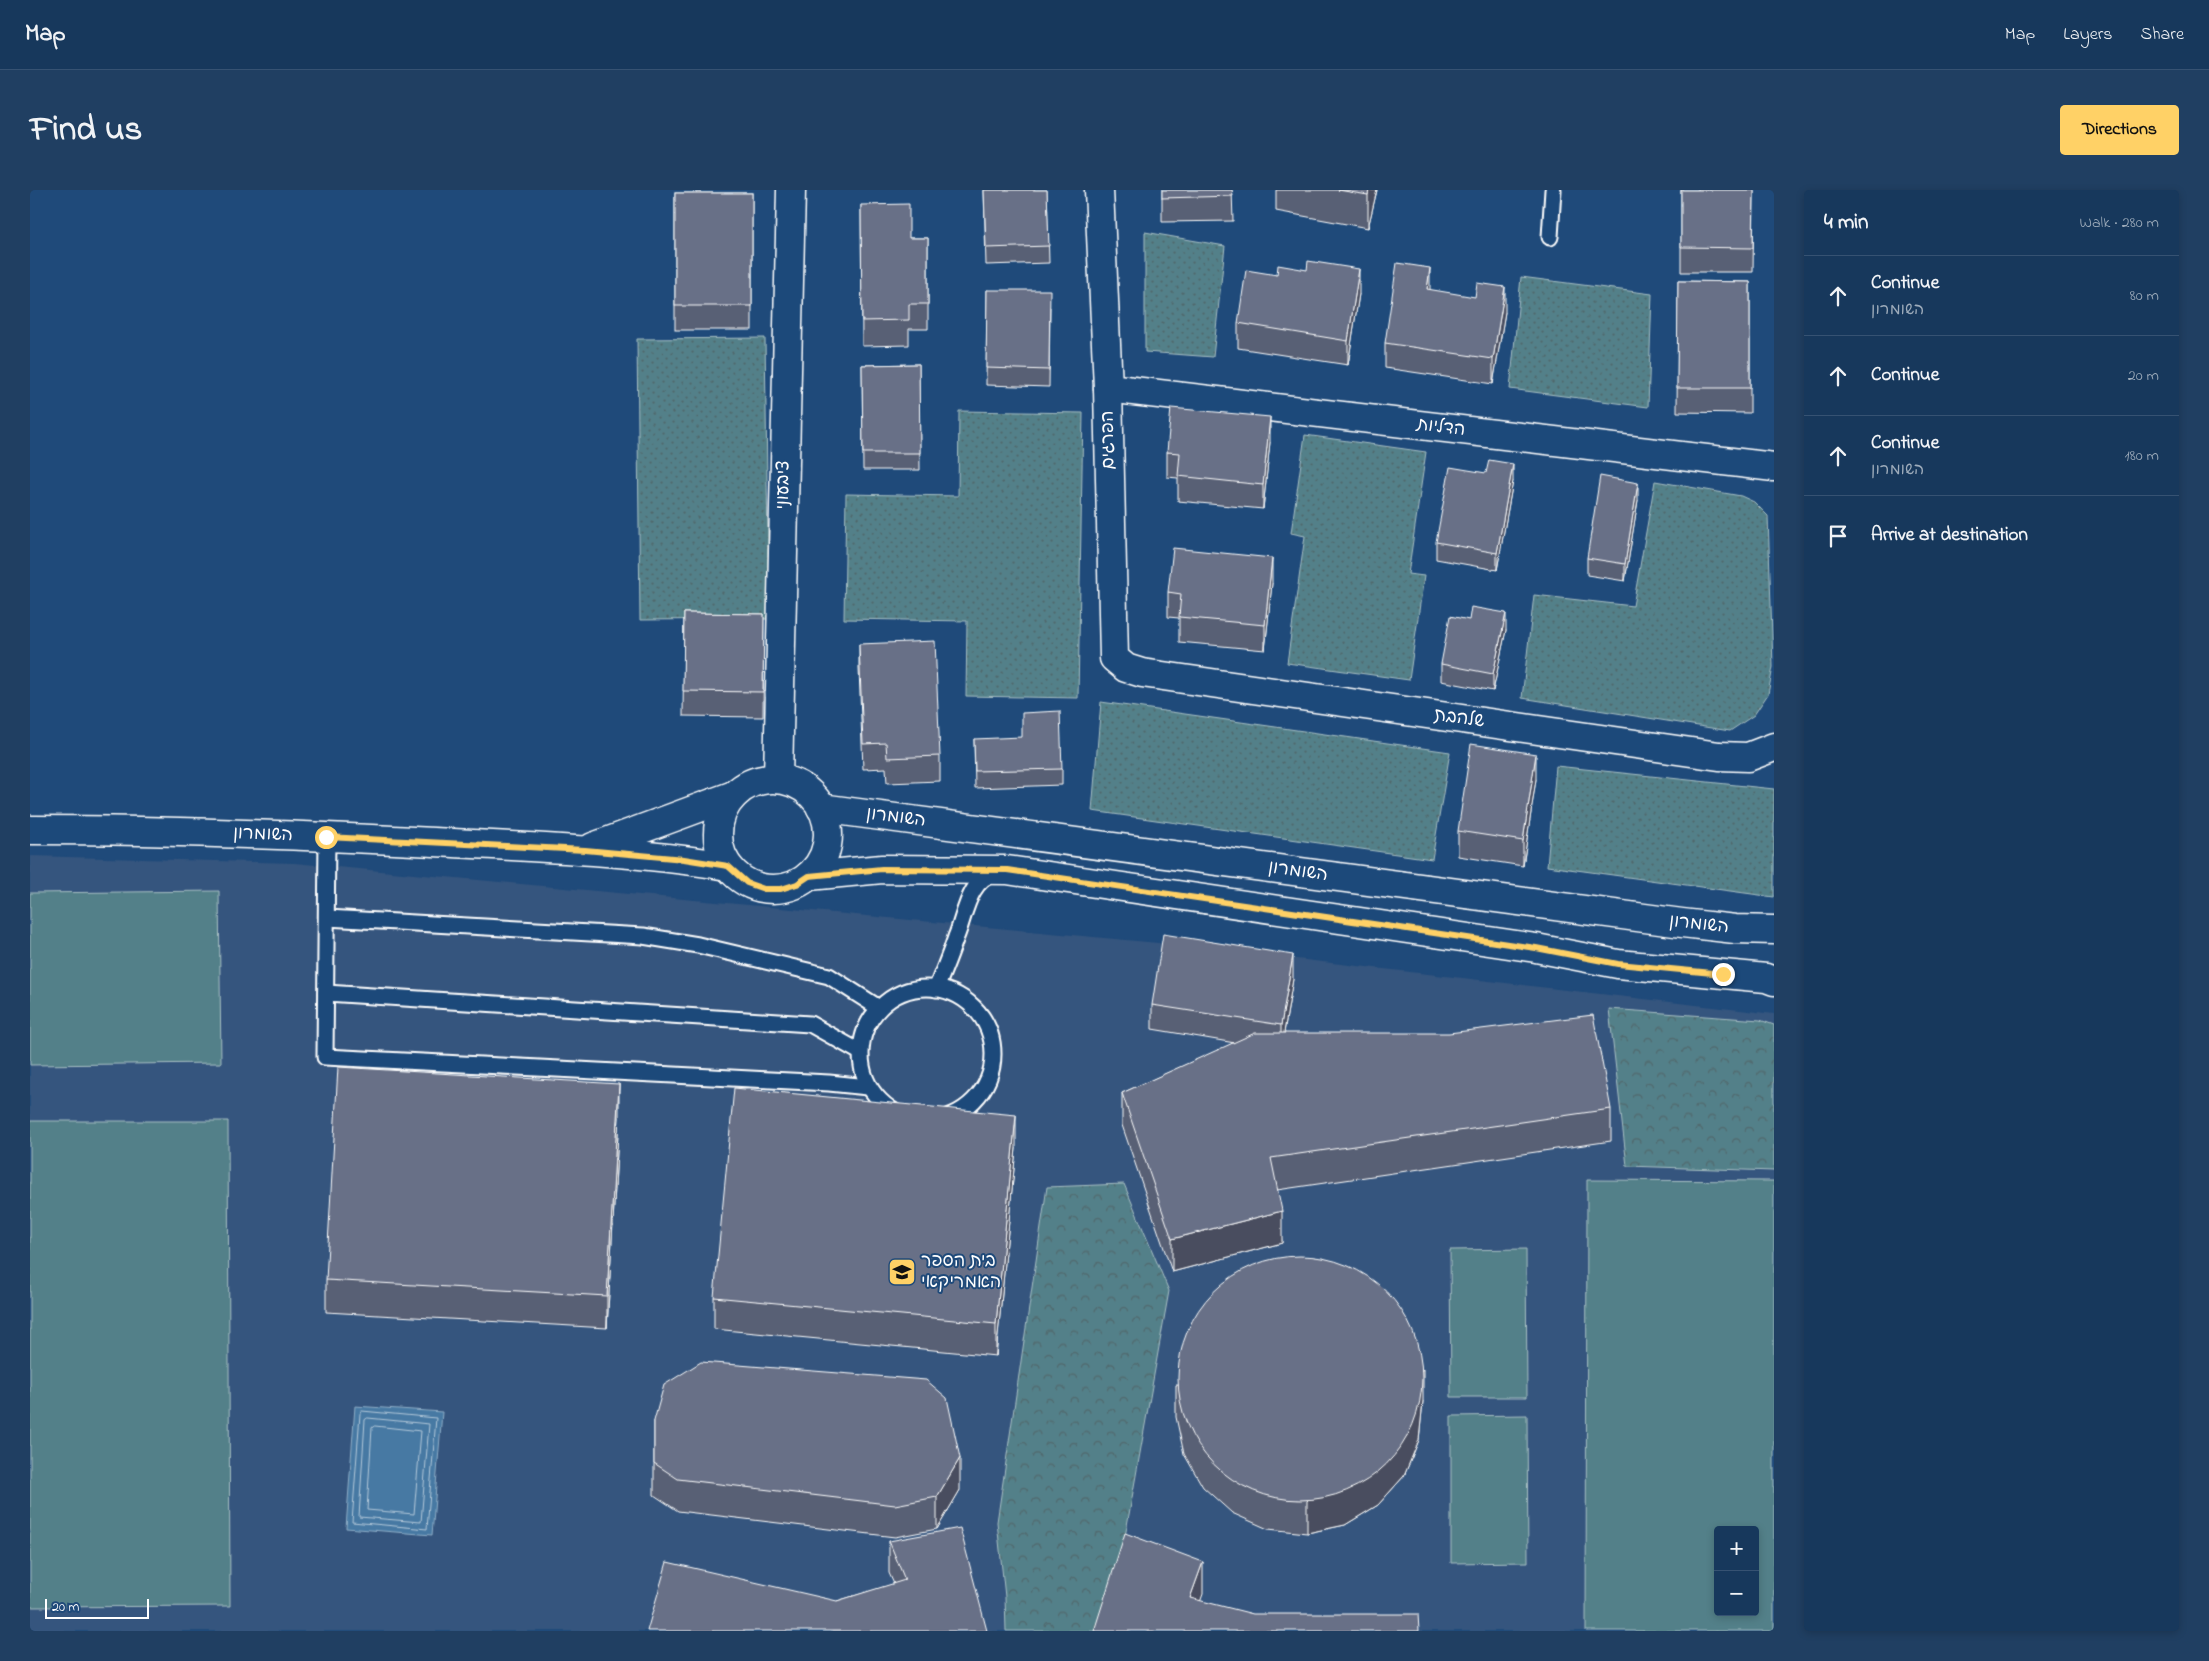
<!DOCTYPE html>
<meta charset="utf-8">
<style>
:root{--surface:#17385c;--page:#203f62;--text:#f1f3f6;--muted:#9eacbb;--line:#365272;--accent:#ffd166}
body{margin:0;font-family:"Indie Flower","Playpen Sans Hebrew",sans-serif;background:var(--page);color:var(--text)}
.controls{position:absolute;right:15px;bottom:15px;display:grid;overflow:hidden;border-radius:5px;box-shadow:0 2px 8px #0003}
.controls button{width:45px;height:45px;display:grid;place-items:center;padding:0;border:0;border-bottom:1px solid var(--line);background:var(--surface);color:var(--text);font:25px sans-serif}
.scale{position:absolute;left:15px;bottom:12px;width:104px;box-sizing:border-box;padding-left:5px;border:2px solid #fff;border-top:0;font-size:14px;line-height:18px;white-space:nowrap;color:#fff;-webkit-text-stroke:4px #1f4a7a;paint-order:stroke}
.stop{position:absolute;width:15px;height:15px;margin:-11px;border:4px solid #ffd166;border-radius:50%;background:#fff}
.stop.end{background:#ffd166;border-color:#fff;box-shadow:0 1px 5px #0008}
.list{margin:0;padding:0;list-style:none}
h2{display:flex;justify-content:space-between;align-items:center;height:65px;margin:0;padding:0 20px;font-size:21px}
h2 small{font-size:16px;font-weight:400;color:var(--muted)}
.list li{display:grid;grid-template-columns:32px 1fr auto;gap:15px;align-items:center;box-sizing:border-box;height:80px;padding:0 20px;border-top:1px solid var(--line)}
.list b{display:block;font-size:19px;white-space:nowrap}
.list p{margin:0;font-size:16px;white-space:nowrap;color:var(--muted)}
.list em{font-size:16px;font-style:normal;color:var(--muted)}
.icon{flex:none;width:28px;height:28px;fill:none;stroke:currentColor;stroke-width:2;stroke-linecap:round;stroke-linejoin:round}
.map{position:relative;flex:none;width:1744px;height:1441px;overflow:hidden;border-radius:5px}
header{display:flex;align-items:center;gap:30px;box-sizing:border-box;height:70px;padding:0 25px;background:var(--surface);border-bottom:1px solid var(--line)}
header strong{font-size:24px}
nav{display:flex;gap:28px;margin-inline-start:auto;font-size:18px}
.intro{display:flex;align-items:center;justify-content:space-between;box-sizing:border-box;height:120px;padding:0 30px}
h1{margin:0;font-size:35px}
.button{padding:12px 22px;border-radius:5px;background:var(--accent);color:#111;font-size:18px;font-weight:700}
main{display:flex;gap:30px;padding:0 30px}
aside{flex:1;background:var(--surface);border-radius:5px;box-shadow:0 2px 8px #0003}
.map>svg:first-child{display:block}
.built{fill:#35557e;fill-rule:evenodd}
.grass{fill:url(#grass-dots);stroke:#a9c0c4}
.park{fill:url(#park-crowns);stroke:#a9c0c4}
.garden{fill:#538089;stroke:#a9c0c4;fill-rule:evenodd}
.water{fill:#4679a3;stroke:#90afc8}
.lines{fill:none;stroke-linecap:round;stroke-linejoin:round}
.shore{stroke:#b5c9da;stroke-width:1}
.service-casing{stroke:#fff;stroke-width:19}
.minor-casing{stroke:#fff;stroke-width:31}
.service{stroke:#1f4a7a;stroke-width:15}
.minor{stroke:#1f4a7a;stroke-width:28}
.wall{fill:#596074;stroke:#fff}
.shaded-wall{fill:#484e5e;stroke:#fff}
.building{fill:#677087;stroke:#fff}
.route{stroke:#ffd166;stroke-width:6}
.labels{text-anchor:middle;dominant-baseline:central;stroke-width:4;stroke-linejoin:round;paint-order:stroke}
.street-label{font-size:18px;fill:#fff;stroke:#1f4a7a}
.poi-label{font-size:18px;fill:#fff;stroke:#1f4a7a;text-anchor:start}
</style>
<header>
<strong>Map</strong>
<nav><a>Map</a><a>Layers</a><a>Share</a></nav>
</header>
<div class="intro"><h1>Find us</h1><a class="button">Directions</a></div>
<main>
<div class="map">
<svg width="1744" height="1441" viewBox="0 0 1744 1441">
<defs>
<pattern id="grass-dots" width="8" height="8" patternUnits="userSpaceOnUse" patternTransform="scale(1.25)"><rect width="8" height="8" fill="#538089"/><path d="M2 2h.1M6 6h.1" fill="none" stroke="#50666a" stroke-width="1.8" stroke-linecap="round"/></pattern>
<pattern id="park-crowns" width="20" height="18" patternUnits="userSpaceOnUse" patternTransform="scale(1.25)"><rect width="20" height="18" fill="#538089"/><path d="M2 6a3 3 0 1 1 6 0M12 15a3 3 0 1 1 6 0" fill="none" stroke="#50666a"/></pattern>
</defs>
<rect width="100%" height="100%" fill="#1f4a7a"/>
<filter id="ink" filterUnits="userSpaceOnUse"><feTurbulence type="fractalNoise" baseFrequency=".02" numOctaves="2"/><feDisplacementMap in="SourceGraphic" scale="10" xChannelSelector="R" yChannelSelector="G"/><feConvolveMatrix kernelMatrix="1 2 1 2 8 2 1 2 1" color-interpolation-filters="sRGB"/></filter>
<g filter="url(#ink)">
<!-- built -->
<path class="built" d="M 0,666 L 264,673 L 1128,753 L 1744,824 L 1744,1441 L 0,1441 ZM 1688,1340 L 1725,1340 L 1725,1422 L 1688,1422 Z"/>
<!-- grass -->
<g class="grass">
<polygon points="1115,42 1195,56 1183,167 1115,162"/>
<polygon points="1491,87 1622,104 1618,217 1480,199"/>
<polygon points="735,148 739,429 610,430 607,149"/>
<polygon points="929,221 1053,223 1048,508 936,506 937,431 814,429 816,304 928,306"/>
<polygon points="1275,245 1396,262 1378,384 1394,386 1379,490 1257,473 1275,346 1261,343"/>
<polygon points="1625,291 1711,306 1724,312 1738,326 1743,477 1738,504 1724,525 1700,541 1492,508 1504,405 1603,416"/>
<polygon points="1071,512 1420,562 1402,669 1062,621"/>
<polygon points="1526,576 1744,599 1744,707 1517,676"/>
</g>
<!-- park -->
<g class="park">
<polygon points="1579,819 1730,830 1744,835 1744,981 1597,976"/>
<polygon points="1094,994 1139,1101 1093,1358 1065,1441 976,1441 975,1407 967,1332 1017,997"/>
</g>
<!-- garden -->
<g class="garden">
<polygon points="189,701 191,873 0,875 0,703"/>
<polygon points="0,931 198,931 200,1416 0,1417"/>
<path d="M 1557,990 L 1744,991 L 1744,1441 L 1556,1441 ZM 1688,1340 L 1725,1340 L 1725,1422 L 1688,1422 Z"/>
<polygon points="1496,1059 1497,1207 1421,1207 1420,1060"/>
<polygon points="1497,1225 1498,1372 1421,1373 1421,1226"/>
</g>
<!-- water -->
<polygon class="water" points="325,1216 412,1222 402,1345 316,1338"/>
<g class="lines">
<!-- shore -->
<g class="shore">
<polygon points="332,1221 406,1228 397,1339 322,1332 330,1224"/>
<polygon points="338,1228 399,1234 391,1332 329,1327 335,1230"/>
<polygon points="345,1236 391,1241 384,1324 337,1320 342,1238"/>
</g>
<!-- service casing -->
<g class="service-casing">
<g id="service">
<polyline points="1520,47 1523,0"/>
<polyline points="297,647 295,867 799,893 838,897"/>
<polyline points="297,728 613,746 668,755 799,786 849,818"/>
<circle cx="897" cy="864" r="66"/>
<path d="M 906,799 C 913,782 920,765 926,747 C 935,726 938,690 965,683"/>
<polyline points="296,803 780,834 830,862"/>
</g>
</g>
<!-- minor casing -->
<g class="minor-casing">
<g id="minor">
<polyline points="1069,0 1078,198 1084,468 1096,478 1112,483 1689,566 1718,567 1744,557"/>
<polyline points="1078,198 1744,277"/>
<polyline points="748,589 761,0"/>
<circle cx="743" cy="644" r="55"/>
<polyline points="791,618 1652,733 1705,739 1744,740"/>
<path d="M 0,640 C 135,640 270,645 404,652 C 503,657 601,661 698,676"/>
<polyline points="563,657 704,605"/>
<polyline points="779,686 852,679 977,680 1506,758 1588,774 1736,788 1744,791"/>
</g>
</g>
<!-- service -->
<use href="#service" class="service"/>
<!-- minor -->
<use href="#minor" class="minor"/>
</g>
<!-- wall -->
<g class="wall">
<polygon points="954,0 1017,0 1019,73 956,75"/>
<polygon points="1132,0 1202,0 1203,31 1132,32"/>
<polygon points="1246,0 1347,0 1338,38 1246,21"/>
<polygon points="1651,0 1724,0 1723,82 1651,82"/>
<rect x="645" y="3" width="77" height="137"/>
<polygon points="831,15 879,48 898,48 898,139 879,139 879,155 832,156"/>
<polygon points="1648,91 1720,92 1720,223 1647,222"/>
<polygon points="957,100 1020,117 1019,197 956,195"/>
<polygon points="1400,100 1475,122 1463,194 1355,178 1355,153"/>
<polygon points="1329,104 1318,175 1208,158 1208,133"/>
<polygon points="889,174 890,280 833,280 832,175"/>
<polygon points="1240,252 1233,319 1148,311 1148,288 1137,287 1137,262"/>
<polygon points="1456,283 1483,291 1467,380 1406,369 1406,352"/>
<polygon points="1608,310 1595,391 1557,385 1557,368"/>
<polygon points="1242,393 1235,460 1149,452 1149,428 1138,427 1138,402"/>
<polygon points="654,423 734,424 733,527 653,526"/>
<polygon points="1476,440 1463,501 1411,491 1411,474"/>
<polygon points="829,454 910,566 910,591 857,593 856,578 833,579 829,479"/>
<polygon points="944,549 1032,579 1032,595 945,598"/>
<polygon points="1506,589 1493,676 1428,666 1428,641"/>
<polygon points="1263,789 1254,843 1581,919 1581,951 1247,1000 1252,1053 1142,1082 1092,935 1092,903 1205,853 1122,839 1122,815"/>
<polygon points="589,926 577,1138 296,1122 296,1090"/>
<polygon points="986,958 966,1166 684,1139 684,1107"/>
<polygon points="1146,1195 1393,1211 1389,1250 1374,1286 1348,1315 1315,1335 1277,1343 1238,1339 1202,1323 1173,1297 1154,1264 1146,1227"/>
<polygon points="624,1231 930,1300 907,1339 865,1347 648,1321 624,1305"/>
<polygon points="859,1351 957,1441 807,1411 864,1394 859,1383"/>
</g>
<!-- shaded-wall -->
<g class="shaded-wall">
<polygon points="1339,0 1347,0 1338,38 1338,5"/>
<polygon points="1400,78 1400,103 1397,99"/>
<polygon points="1329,79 1329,104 1318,175 1318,151"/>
<polygon points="1475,97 1475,122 1463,194 1463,169"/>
<polygon points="1240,227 1240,252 1233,319 1233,295"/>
<polygon points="1483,274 1483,291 1467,380 1467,363"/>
<polygon points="1608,293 1608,310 1595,391 1595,374"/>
<polygon points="1242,368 1242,393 1235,460 1235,435"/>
<polygon points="1476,423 1476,440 1463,501 1463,484"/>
<polygon points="1506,564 1506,589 1493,676 1493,651"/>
<polygon points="1263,765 1263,789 1251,860 1251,835"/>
<polygon points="589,894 589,926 577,1138 577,1106"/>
<polygon points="986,925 986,958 966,1166 966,1134"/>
<polygon points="1252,1021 1252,1053 1142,1082 1142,1049"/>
<polygon points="1393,1179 1393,1211 1389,1250 1374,1286 1348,1315 1315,1335 1277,1343 1277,1311"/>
<polygon points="930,1268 930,1300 907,1339 907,1307"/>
<polygon points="1173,1372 1173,1404 1160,1440 1160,1408"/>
</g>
<!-- building -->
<g class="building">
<polygon points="954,0 1017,0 1019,56 956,58"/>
<polygon points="1132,0 1202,0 1203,6 1132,8"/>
<polygon points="1308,0 1339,0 1338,5"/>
<polygon points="1651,0 1724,0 1723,58 1651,57"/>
<rect x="645" y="3" width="77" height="113"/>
<polygon points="879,14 879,48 898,48 898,114 879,114 879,130 832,131 831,15"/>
<polygon points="1278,71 1329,79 1318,151 1208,133 1216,80 1247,85 1248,75 1277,80"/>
<polygon points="1367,73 1400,78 1397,99 1445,107 1447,93 1475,97 1463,169 1355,153"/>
<polygon points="1648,91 1720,92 1720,198 1647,198"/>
<polygon points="957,100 1020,100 1019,180 956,178"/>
<polygon points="889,174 890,263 833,263 832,175"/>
<polygon points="1141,218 1240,227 1233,295 1148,286 1150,263 1137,262"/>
<polygon points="1459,270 1483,274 1467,363 1406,352 1420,277 1456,283"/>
<polygon points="1570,286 1608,293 1595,374 1557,368"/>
<polygon points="1143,358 1242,368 1235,435 1149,427 1151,404 1138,402"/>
<polygon points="1441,417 1476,423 1463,484 1411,474 1420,426 1439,430"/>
<polygon points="654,423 734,424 733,502 653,501"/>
<polygon points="905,451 910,566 857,568 856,553 833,554 829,454"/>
<polygon points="1030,521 1032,579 945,581 944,549 992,547 992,523"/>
<polygon points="1441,554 1506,564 1493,651 1428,641"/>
<polygon points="1133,744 1263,765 1251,835 1122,815"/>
<polygon points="1563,825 1581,919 1241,968 1252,1021 1142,1049 1092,903 1225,843 1419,843"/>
<polygon points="308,877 589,894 577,1106 296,1090"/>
<polygon points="704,898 986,925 966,1134 684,1107"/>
<circle cx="1270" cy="1188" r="122"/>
<polygon points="671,1172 896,1190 917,1208 930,1268 907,1307 865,1315 648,1289 624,1273 624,1231 634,1195"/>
<polygon points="930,1338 957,1441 617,1441 637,1372 807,1411 875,1390 859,1351"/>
<polygon points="1095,1343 1173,1372 1160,1408 1223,1424 1388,1424 1389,1441 1064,1441"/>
</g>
</g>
<g class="lines" filter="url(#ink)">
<!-- route -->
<polyline class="route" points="296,647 555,660 654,669 698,676 717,693 734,699 751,699 767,694 779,686 852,679 977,680 1506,758 1588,774 1693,784"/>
</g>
<!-- icons -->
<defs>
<g id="school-square" transform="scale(1.4375)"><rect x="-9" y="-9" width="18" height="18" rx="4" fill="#ffd166" stroke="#1f4a7a"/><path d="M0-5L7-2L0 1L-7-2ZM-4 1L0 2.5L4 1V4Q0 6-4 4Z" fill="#111"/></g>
</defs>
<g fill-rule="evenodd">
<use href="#school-square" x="872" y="1082"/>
</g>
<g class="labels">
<!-- street labels -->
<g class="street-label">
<text transform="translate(1411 238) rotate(7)">הדליות</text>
<text transform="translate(1079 250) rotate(-91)">הפרגים</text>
<text transform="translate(754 295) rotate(-89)">ציבעוני</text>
<text transform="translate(1429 529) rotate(8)">שלהבת</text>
<text transform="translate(866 628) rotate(7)">השומרון</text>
<text transform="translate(233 645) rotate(2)">השומרון</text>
<text transform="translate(1268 682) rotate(8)">השומרון</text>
<text transform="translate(1669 735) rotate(6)">השומרון</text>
</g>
<!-- poi labels -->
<g class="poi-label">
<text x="891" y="1072">בית הספר<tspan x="891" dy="21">האמריקאי</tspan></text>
</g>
</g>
</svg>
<div class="controls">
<button>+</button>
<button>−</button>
</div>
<div class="scale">20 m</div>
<div class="stop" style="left:296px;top:647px"></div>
<div class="stop end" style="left:1693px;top:784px"></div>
</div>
<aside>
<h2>4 min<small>Walk · 280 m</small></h2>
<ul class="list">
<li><svg class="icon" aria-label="ahead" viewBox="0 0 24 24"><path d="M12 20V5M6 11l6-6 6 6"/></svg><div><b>Continue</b><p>השומרון</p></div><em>80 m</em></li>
<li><svg class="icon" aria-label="ahead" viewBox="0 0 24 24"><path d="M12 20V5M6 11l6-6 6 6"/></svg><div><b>Continue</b></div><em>20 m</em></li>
<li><svg class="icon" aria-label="ahead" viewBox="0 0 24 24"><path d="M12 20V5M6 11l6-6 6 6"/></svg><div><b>Continue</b><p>השומרון</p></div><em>180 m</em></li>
<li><svg class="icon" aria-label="arrive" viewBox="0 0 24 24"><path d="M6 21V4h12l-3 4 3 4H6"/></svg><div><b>Arrive at destination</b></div></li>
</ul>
</aside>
</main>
